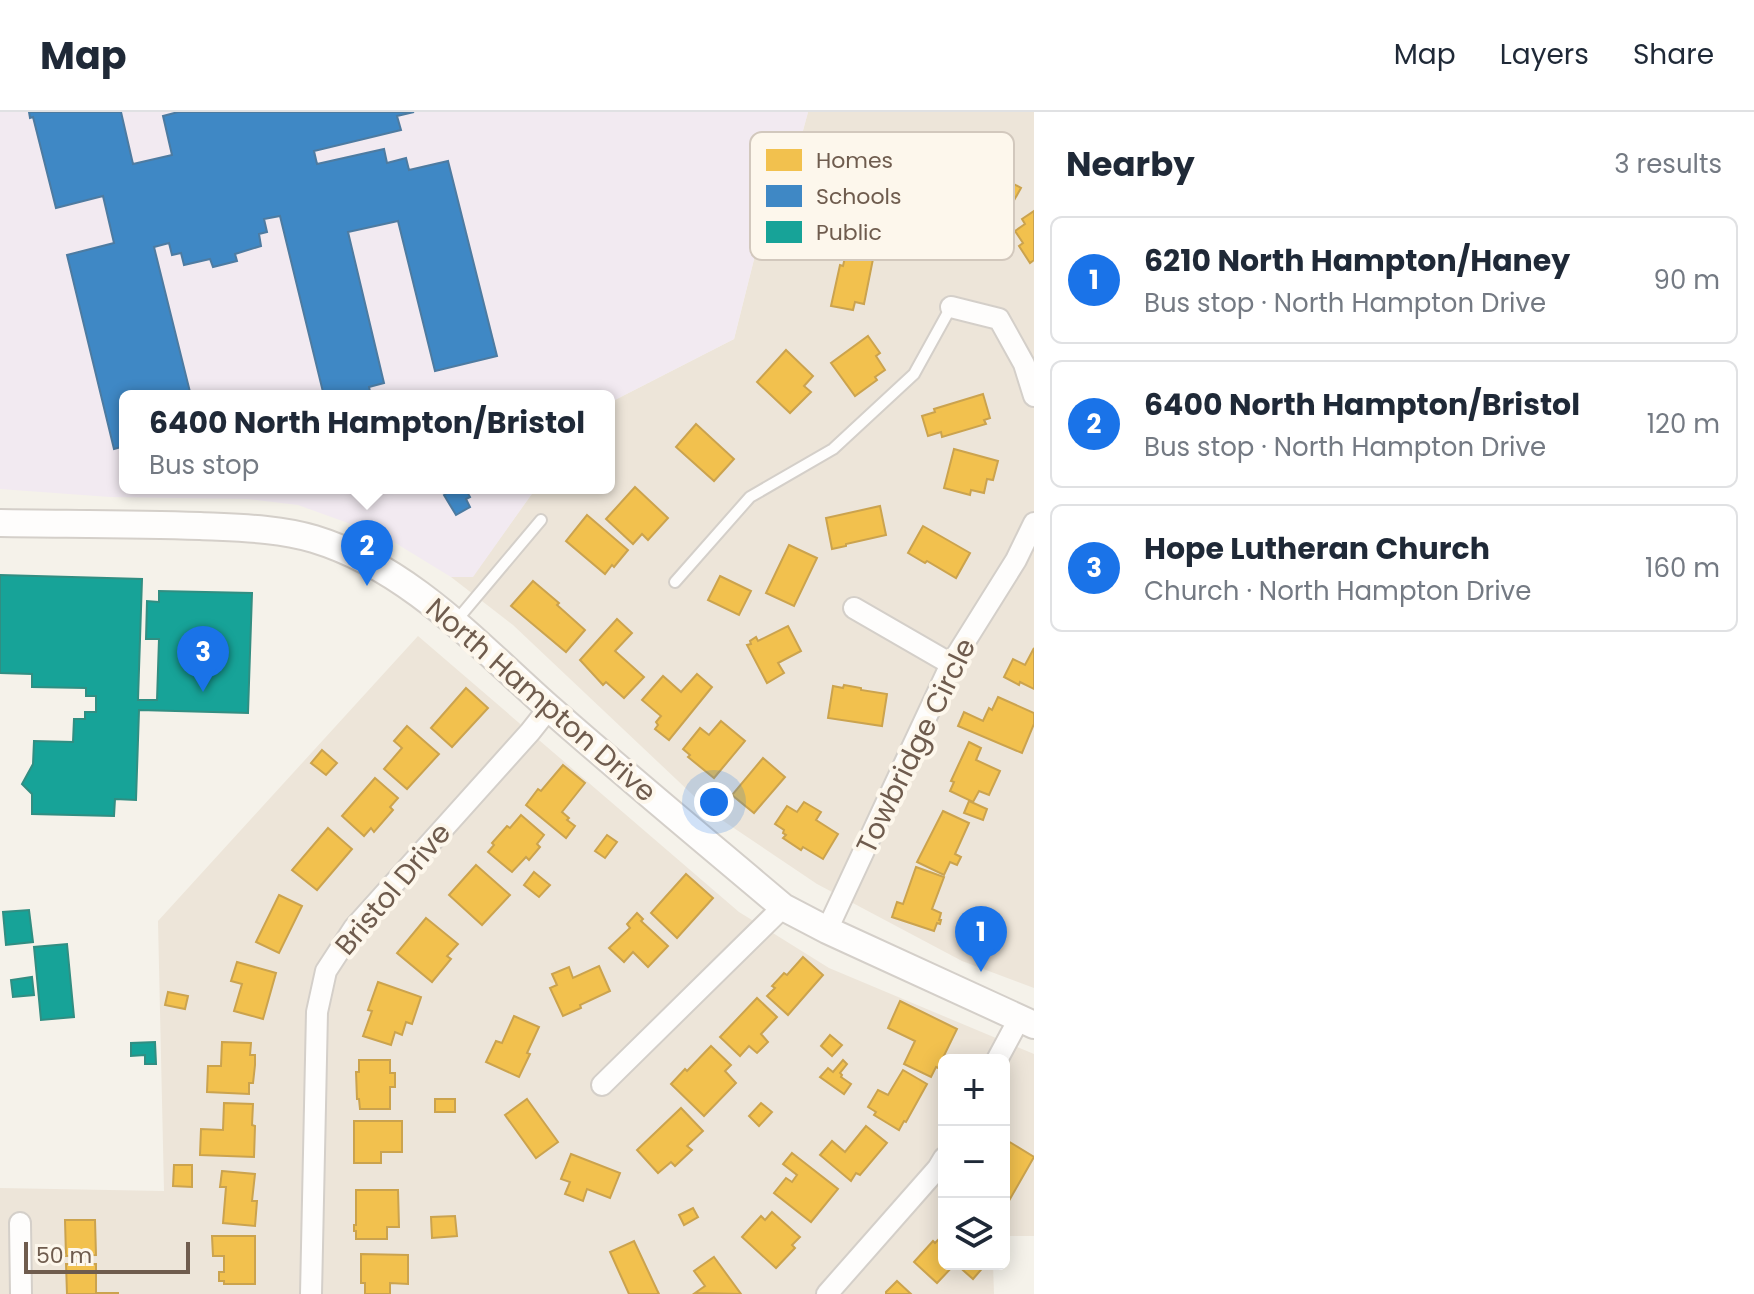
<!DOCTYPE html>
<meta charset="utf-8">
<style>
:root{--surface:#fff;--page:#f6f6f7;--text:#1f2937;--muted:#747a83;--line:#e0e1e3;--accent:#1a73e8}
body{margin:0;font-family:Poppins,sans-serif;background:var(--page);color:var(--text)}
.controls{position:absolute;right:24px;bottom:24px;display:grid;overflow:hidden;border-radius:12px;box-shadow:0 4px 20px #0003}
.controls button{width:72px;height:72px;display:grid;place-items:center;padding:0;border:0;border-bottom:2px solid var(--line);background:var(--surface);color:var(--text);font:40px sans-serif}
.scale{position:absolute;left:24px;bottom:20px;width:166px;box-sizing:border-box;padding-left:8px;border:4px solid #6f5c4e;border-top:0;font-size:22px;line-height:28px;white-space:nowrap;color:#6f5c4e;-webkit-text-stroke:6px #fdf7ec;paint-order:stroke}
.you{position:absolute;left:714px;top:690px;width:28px;height:28px;margin:-20px;border:6px solid #fff;border-radius:50%;background:#1a73e8;box-shadow:0 0 0 12px #1a73e833}
.badge{display:grid;place-items:center;width:52px;height:52px;border-radius:50%;background:var(--accent);color:#fff;font-size:26px;font-weight:700}
.pin{position:absolute;translate:-50% -66px;filter:drop-shadow(0 2px 4px #0008)}
.pin::after{content:'';position:absolute;top:42px;width:28px;height:24px;background:inherit;clip-path:polygon(0 0,100% 0,50% 100%)}
.popup{position:absolute;left:119px;top:278px;width:496px;height:104px;box-sizing:border-box;display:grid;place-content:center;border-radius:12px;background:var(--surface);filter:drop-shadow(0 2px 6px #0005);font-size:26px;white-space:nowrap;color:var(--muted)}
.popup b{font-size:30px;color:var(--text)}
.popup::after{content:'';position:absolute;left:50%;top:100%;margin-left:-16px;border:16px solid transparent;border-top-color:var(--surface)}
.list{margin:0;padding:0;list-style:none}
h2{display:flex;justify-content:space-between;align-items:center;height:104px;margin:0;padding:0 32px;font-size:34px}
h2 small{font-size:26px;font-weight:400;color:var(--muted)}
.list li{display:grid;grid-template-columns:52px 1fr auto;gap:24px;align-items:center;box-sizing:border-box;height:128px;margin:0 16px 16px;padding:0 16px;border:2px solid var(--line);border-radius:12px}
.list b{display:block;font-size:30px;white-space:nowrap}
.list p{margin:0;font-size:26px;white-space:nowrap;color:var(--muted)}
.list em{font-size:26px;font-style:normal;color:var(--muted)}
.icon{flex:none;width:44px;height:44px;fill:none;stroke:currentColor;stroke-width:2;stroke-linecap:round;stroke-linejoin:round}
.map{position:relative;flex:none;width:1034px;height:1182px;overflow:hidden}
header{display:flex;align-items:center;gap:48px;box-sizing:border-box;height:112px;padding:0 40px;background:var(--surface);border-bottom:2px solid var(--line)}
header strong{font-size:38px}
nav{display:flex;gap:44px;margin-inline-start:auto;font-size:28px}
main{display:flex}
aside{flex:1;background:var(--surface)}
.map>svg:first-child{display:block}
.residential{fill:#ede5d9}
.education{fill:#f2eaf1}
.homes{fill:#f2c14e;stroke:#cba34e;stroke-width:2}
.schools{fill:#3f88c5;stroke:#4d7ba1;stroke-width:2}
.public{fill:#17a398;stroke:#318e82;stroke-width:2}
.lines{fill:none;stroke-linecap:round;stroke-linejoin:round}
.service-casing{stroke:#d4cfc9;stroke-width:14}
.minor-casing{stroke:#d4cfc9;stroke-width:24}
.tertiary-casing{stroke:#d4cfc9;stroke-width:30}
.service{stroke:#fefdfc;stroke-width:10}
.minor{stroke:#fefdfc;stroke-width:20}
.tertiary{stroke:#fefdfc;stroke-width:26}
.labels{text-anchor:middle;dominant-baseline:central;stroke-width:8;stroke-linejoin:round;paint-order:stroke}
.street-label{font-size:28px;fill:#6f5c4e;stroke:#fdf7ec}
.key{fill:#fdf7ec;stroke:#d2c8bd;stroke-width:2}
.key-label{font-size:22px;fill:#6f5c4e}
</style>
<header>
<strong>Map</strong>
<nav><a>Map</a><a>Layers</a><a>Share</a></nav>
</header>
<main>
<div class="map">
<svg width="1034" height="1182" viewBox="0 0 1034 1182">
<rect width="100%" height="100%" fill="#f5f2ea"/>
<!-- residential -->
<g class="residential">
<polygon points="808,0 1034,0 1034,876 962,849 817,772 713,702 513,513 451,465 473,464 536,376 609,376 609,291 734,227 768,91 787,78"/>
<polygon points="418,524 739,800 829,856 1034,942 1034,1124 1004,1124 1004,948 944,948 944,1152 993,1152 994,1182 0,1182 0,1076 164,1079 158,809"/>
</g>
<!-- education -->
<polygon class="education" points="0,0 808,0 787,78 768,92 734,227 609,291 609,284 125,284 125,376 536,376 473,465 451,465 384,424 298,393 247,387 110,385 0,377"/>
<!-- homes -->
<g class="homes">
<polygon points="925,59 957,61 954,108 944,107 943,115 922,114"/>
<polygon points="994,61 1021,76 994,124 970,111 974,104 971,102"/>
<polygon points="886,78 915,114 911,117 915,121 895,137 863,97"/>
<polygon points="1034,99 1034,148 1030,151 1019,134 1023,131 1015,119 1025,112 1022,107"/>
<polygon points="846,141 873,147 864,192 855,190 853,198 831,194 840,153 843,154"/>
<polygon points="868,224 880,241 876,244 885,258 875,265 877,268 855,284 831,251"/>
<polygon points="786,238 813,264 804,274 811,280 790,301 757,270"/>
<polygon points="983,282 990,306 984,308 986,312 942,325 941,320 928,324 922,304 935,300 934,297"/>
<polygon points="696,312 734,347 714,369 676,335"/>
<polygon points="954,337 998,349 993,368 987,367 984,381 971,378 970,383 944,376"/>
<polygon points="635,375 668,406 648,428 642,422 633,432 606,407"/>
<polygon points="880,394 886,423 846,432 846,434 832,437 826,406"/>
<polygon points="587,403 628,438 614,455 612,453 605,462 566,429"/>
<polygon points="923,414 970,441 956,466 927,449 925,451 908,441"/>
<polygon points="789,433 817,446 794,494 766,481"/>
<polygon points="720,464 751,479 739,503 708,488"/>
<polygon points="533,469 559,491 557,493 585,518 566,540 511,494"/>
<polygon points="617,507 632,521 615,539 644,565 624,586 606,570 603,573 580,548"/>
<polygon points="788,514 801,539 778,551 784,561 767,571 747,533 751,532 750,529 756,525 758,529"/>
<polygon points="1034,536 1034,577 1020,570 1019,573 1004,565 1013,547 1025,553"/>
<polygon points="697,562 712,575 669,628 655,617 658,613 656,610 661,604 642,588 663,564 681,580"/>
<polygon points="844,573 861,576 861,578 887,582 882,614 828,606 833,574 843,576"/>
<polygon points="466,576 488,596 452,635 431,616"/>
<polygon points="998,585 1034,601 1034,612 1022,641 958,614 964,600 983,609 989,596 992,598"/>
<polygon points="721,609 745,629 714,666 688,645 690,643 683,637 700,616 709,623"/>
<polygon points="407,614 439,642 407,677 384,657 402,636 394,629"/>
<polygon points="969,630 981,636 976,648 1000,659 989,683 979,679 973,690 950,679 954,670 951,669"/>
<polygon points="322,638 337,651 326,663 311,651"/>
<polygon points="763,646 785,665 754,701 732,683"/>
<polygon points="563,653 585,671 562,700 569,706 567,708 575,714 566,726 526,693 538,677 541,679"/>
<polygon points="375,666 398,686 390,695 393,698 374,720 371,716 364,724 342,704"/>
<polygon points="969,689 987,697 983,708 964,701"/>
<polygon points="804,690 821,700 816,708 838,722 823,747 803,735 801,738 783,726 786,723 783,721 784,718 775,712 787,694 797,700"/>
<polygon points="943,699 969,711 955,742 961,745 957,753 950,750 944,763 917,750"/>
<polygon points="521,703 544,723 537,732 540,735 529,748 526,745 512,760 488,740 494,733 492,731 507,714 510,716"/>
<polygon points="328,716 352,737 317,778 292,758"/>
<polygon points="607,723 617,730 605,746 595,739"/>
<polygon points="476,753 510,783 482,813 449,783"/>
<polygon points="916,755 944,765 932,797 941,801 939,808 941,808 940,812 937,811 934,819 892,805 897,790 903,792"/>
<polygon points="534,760 550,773 539,785 524,773"/>
<polygon points="686,762 713,786 677,826 651,801"/>
<polygon points="279,783 302,794 279,841 256,830"/>
<polygon points="637,801 643,807 641,809 668,834 648,855 633,840 624,850 609,836 630,816 627,812"/>
<polygon points="426,806 458,832 447,844 451,847 432,870 397,841"/>
<polygon points="803,845 823,863 788,903 767,884 775,876 772,874 784,861 787,863"/>
<polygon points="237,850 276,861 263,907 234,899 242,872 231,869"/>
<polygon points="599,854 610,879 580,893 581,896 563,904 550,876 557,873 552,862 569,855 573,866"/>
<polygon points="378,870 421,885 412,912 406,910 402,923 395,920 391,933 363,924 372,899 368,898"/>
<polygon points="168,880 188,884 185,897 165,893"/>
<polygon points="757,886 777,905 761,922 768,930 757,941 749,934 740,944 720,925"/>
<polygon points="900,889 957,917 938,956 936,955 931,965 904,952 915,929 888,916"/>
<polygon points="514,904 539,915 527,941 530,942 519,965 486,950 496,929 502,931"/>
<polygon points="830,923 842,933 832,944 821,934"/>
<polygon points="222,930 251,931 250,943 255,943 255,953 253,971 249,971 249,982 207,980 208,954 221,954"/>
<polygon points="711,934 731,953 725,959 736,971 704,1004 671,972 685,957 687,959"/>
<polygon points="359,948 390,948 390,961 395,961 395,975 390,975 390,997 360,997 359,987 357,987 356,960 359,960"/>
<polygon points="843,948 847,952 840,961 842,963 841,965 851,972 844,982 820,965 828,956 833,960"/>
<polygon points="903,958 927,972 906,1010 904,1009 899,1018 874,1003 876,1000 868,995 878,978 888,983"/>
<rect x="435" y="987" width="20" height="13"/>
<polygon points="527,987 558,1030 536,1046 505,1003"/>
<polygon points="224,991 253,992 252,1013 255,1014 254,1045 200,1043 201,1017 223,1018"/>
<polygon points="761,991 772,1000 759,1014 749,1004"/>
<polygon points="681,996 703,1019 687,1034 692,1038 675,1054 671,1050 658,1061 637,1038"/>
<polygon points="354,1009 402,1009 402,1040 381,1040 381,1051 354,1051"/>
<polygon points="866,1014 887,1031 860,1063 856,1061 851,1069 820,1043 832,1029 845,1040"/>
<polygon points="1008,1029 1034,1045 1006,1094 1004,1093 1004,1035"/>
<polygon points="792,1041 838,1077 811,1110 774,1081 786,1066 792,1070 797,1063 783,1052"/>
<polygon points="571,1042 620,1061 610,1086 587,1077 583,1089 565,1082 570,1070 561,1067"/>
<polygon points="174,1053 192,1053 192,1075 173,1074"/>
<polygon points="222,1059 255,1062 252,1089 257,1089 255,1114 223,1111 226,1075 220,1075"/>
<polygon points="356,1078 398,1078 399,1115 387,1115 387,1127 356,1127 356,1119 354,1119 354,1113 356,1113"/>
<polygon points="693,1096 698,1105 684,1113 679,1103"/>
<polygon points="772,1100 800,1125 792,1133 795,1136 776,1156 742,1125 761,1104 765,1108"/>
<polygon points="455,1104 457,1124 432,1126 431,1105"/>
<polygon points="65,1108 95,1108 96,1143 66,1144"/>
<polygon points="944,1122 944,1152 955,1152 937,1171 914,1150 933,1129 935,1131"/>
<polygon points="212,1124 255,1124 255,1172 224,1172 224,1169 219,1169 219,1160 224,1160 224,1144 213,1144"/>
<polygon points="634,1129 657,1178 659,1182 629,1182 610,1140"/>
<polygon points="361,1142 408,1143 408,1172 390,1171 390,1182 365,1182 365,1171 361,1171"/>
<polygon points="714,1145 741,1182 695,1181 705,1174 694,1159"/>
<polygon points="66,1152 96,1152 96,1181 118,1181 118,1182 67,1182"/>
<polygon points="956,1152 986,1152 973,1167"/>
<polygon points="897,1169 911,1182 886,1182 886,1180"/>
</g>
<!-- schools -->
<g class="schools">
<polygon points="29,0 121,0 133,52 172,43 163,4 178,0 414,0 397,4 401,18 314,39 317,52 384,37 387,51 406,46 409,58 448,49 497,244 435,259 398,109 348,120 384,271 369,275 371,284 350,284 349,280 333,284 324,284 280,104 264,107 267,120 259,122 261,134 235,142 237,149 213,155 210,147 184,153 181,141 172,143 169,131 154,135 191,284 125,284 125,334 114,337 67,143 114,131 103,84 56,96 33,5 30,6"/>
<polygon points="456,376 465,376 470,385 466,387 470,395 456,403 444,383"/>
</g>
<!-- public -->
<g class="public">
<polygon points="0,463 142,467 138,588 157,588 159,527 146,527 147,489 159,490 159,479 252,481 248,601 139,598 136,688 115,687 114,704 32,702 32,682 22,672 33,652 34,629 73,630 74,607 85,607 85,600 96,600 96,584 86,584 86,576 32,575 32,562 0,561"/>
<polygon points="29,798 33,830 6,833 3,800"/>
<polygon points="67,832 74,905 41,908 34,835"/>
<polygon points="32,865 34,883 13,885 11,868"/>
<polygon points="155,930 156,952 145,952 145,943 131,944 131,931"/>
</g>
<g class="lines">
<!-- service casing -->
<g class="service-casing">
<g id="service">
<polyline points="675,470 750,385 833,337 914,262 951,195"/>
<polyline points="456,509 541,408"/>
</g>
</g>
<!-- minor casing -->
<g class="minor-casing">
<g id="minor">
<polyline points="951,195 999,207 1024,252 1034,284"/>
<polyline points="854,496 951,552"/>
<polyline points="827,818 951,552 1016,448 1034,411"/>
<polyline points="997,948 1019,907"/>
<polyline points="602,973 783,795"/>
<polyline points="20,1111 21,1182"/>
<polyline points="311,1182 317,900 326,859 354,816 530,620 549,596"/>
<polyline points="827,1182 938,1056 944,1046"/>
</g>
</g>
<!-- tertiary casing -->
<g class="tertiary-casing">
<path id="tertiary" d="M 0,411 C 67,412 133,412 200,414 C 238,416 277,416 314,427 C 409,456 476,531 548,595 C 625,663 705,729 783,795 L 827,818 L 1034,913"/>
</g>
<!-- service -->
<use href="#service" class="service"/>
<!-- minor -->
<use href="#minor" class="minor"/>
<!-- tertiary -->
<use href="#tertiary" class="tertiary"/>
</g>
<g class="labels">
<!-- street labels -->
<g class="street-label">
<text transform="translate(541 588) rotate(41)">North Hampton Drive</text>
<text transform="translate(916 634) rotate(-64)">Towbridge Circle</text>
<text transform="translate(393 777) rotate(-50)">Bristol Drive</text>
</g>
</g>
<!-- legend -->
<rect x="750" y="20" width="264" height="128" rx="12" class="key"/>
<rect x="766" y="37" width="36" height="22" fill="#f2c14e"/>
<rect x="766" y="73" width="36" height="22" fill="#3f88c5"/>
<rect x="766" y="109" width="36" height="22" fill="#17a398"/>
<g class="key-label">
<text x="816" y="56">Homes</text>
<text x="816" y="92">Schools</text>
<text x="816" y="128">Public</text>
</g>
</svg>
<div class="controls">
<button>+</button>
<button>−</button>
<button><svg class="icon" aria-label="layers" viewBox="0 0 24 24"><path d="M12 4l9 5-9 5-9-5zM3 14l9 5 9-5"/></svg></button>
</div>
<div class="scale">50 m</div>
<div class="you"></div>
<div class="pin badge" style="left:981px;top:860px">1</div>
<div class="pin badge" style="left:367px;top:474px">2</div>
<div class="popup"><b>6400 North Hampton/Bristol</b>Bus stop</div>
<div class="pin badge" style="left:203px;top:580px">3</div>
</div>
<aside>
<h2>Nearby<small>3 results</small></h2>
<ul class="list">
<li><span class="badge">1</span><div><b>6210 North Hampton/Haney</b><p>Bus stop · North Hampton Drive</p></div><em>90 m</em></li>
<li><span class="badge">2</span><div><b>6400 North Hampton/Bristol</b><p>Bus stop · North Hampton Drive</p></div><em>120 m</em></li>
<li><span class="badge">3</span><div><b>Hope Lutheran Church</b><p>Church · North Hampton Drive</p></div><em>160 m</em></li>
</ul>
</aside>
</main>
